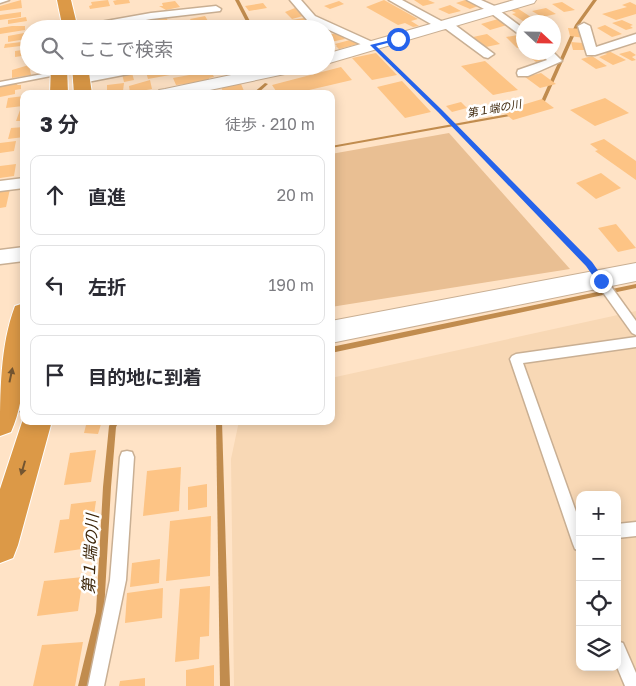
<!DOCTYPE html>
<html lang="ja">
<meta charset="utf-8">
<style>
:root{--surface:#fff;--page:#f2f2f3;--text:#2b2b33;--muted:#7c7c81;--line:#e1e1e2}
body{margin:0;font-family:"Golos Text","Noto Sans JP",sans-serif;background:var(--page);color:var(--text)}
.controls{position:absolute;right:15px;bottom:15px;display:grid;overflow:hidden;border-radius:10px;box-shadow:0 2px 12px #0003}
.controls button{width:45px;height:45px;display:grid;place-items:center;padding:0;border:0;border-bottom:1px solid var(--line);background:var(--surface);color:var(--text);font:25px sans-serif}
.compass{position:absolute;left:516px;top:15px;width:45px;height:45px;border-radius:50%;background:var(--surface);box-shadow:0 2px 12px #0003;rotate:112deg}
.stop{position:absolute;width:15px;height:15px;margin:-11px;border:4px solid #2563eb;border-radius:50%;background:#fff}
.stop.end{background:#2563eb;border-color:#fff;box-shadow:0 1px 5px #0008}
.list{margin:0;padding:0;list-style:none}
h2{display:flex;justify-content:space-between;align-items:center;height:65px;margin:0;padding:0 20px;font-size:21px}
h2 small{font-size:16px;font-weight:400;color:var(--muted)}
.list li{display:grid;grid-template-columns:32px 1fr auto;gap:15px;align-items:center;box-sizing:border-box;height:80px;margin:0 10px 10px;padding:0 10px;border:1px solid var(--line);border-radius:10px}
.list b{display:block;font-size:19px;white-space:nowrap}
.list em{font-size:16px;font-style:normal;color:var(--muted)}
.icon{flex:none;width:28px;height:28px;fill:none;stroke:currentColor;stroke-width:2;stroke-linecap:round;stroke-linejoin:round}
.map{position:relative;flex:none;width:636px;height:686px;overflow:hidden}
.search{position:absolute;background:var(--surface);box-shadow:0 2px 12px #0003;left:20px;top:20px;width:315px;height:55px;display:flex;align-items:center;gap:12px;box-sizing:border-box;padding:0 18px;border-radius:28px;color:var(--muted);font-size:19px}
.panel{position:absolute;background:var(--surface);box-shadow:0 2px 12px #0003;left:20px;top:90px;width:315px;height:335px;border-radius:10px}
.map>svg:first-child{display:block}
.built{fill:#f8d8b5;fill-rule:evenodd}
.green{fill:#e9bf93}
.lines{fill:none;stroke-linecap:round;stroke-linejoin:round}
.stream{fill:#c18c4e;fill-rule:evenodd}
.building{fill:#fdc485}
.lane-casing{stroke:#c9af93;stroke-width:3}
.street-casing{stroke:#c9af93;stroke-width:3}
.secondary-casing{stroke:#c9af93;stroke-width:2}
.highway-casing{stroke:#fff;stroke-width:2}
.path-far2{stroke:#968370;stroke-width:2;stroke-dasharray:2 2;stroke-linecap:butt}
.path-far1{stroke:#968370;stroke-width:2.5;stroke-dasharray:3 3;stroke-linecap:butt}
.path{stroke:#968370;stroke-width:3;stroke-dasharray:4 4;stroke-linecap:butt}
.lane{fill:#fff;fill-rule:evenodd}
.street{fill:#fff;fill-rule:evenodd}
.secondary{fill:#fff;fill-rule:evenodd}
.highway{fill:#dc9947;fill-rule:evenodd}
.oneway{fill:#735531}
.route{fill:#2563eb}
.labels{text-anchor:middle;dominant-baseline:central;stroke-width:5;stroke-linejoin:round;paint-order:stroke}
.far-water-label{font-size:11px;font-style:italic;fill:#3d260a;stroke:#fff}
.near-water-label{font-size:16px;font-style:italic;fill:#3d260a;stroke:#fff}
</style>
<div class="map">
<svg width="636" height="686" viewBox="0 0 636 686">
<rect width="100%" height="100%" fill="#ffe3c6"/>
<!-- built -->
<path class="built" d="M 636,311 L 636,686 L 234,686 L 231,459 L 239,421 L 331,421 L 331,378 ZM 580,495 L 617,495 L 617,667 L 580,667 Z"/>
<!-- green -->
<polygon class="green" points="449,133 570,269 331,307 331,154"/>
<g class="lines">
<!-- stream -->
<g class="stream">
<polygon points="235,0 239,0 254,29 250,29"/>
<polygon points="593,0 597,0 579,25 542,108 539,109 538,108 575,25"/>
<polygon points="265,83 268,84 257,94 252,94"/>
<polygon points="514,113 515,113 515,115 331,148 331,146"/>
<polygon points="636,284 636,288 331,353 331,347"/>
<polygon points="112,421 119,421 116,427 111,487 104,612 88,686 78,686 96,612 103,487 109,426"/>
<polygon points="216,421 222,421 230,686 220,686"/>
</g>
</g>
<!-- building -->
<g class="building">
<polygon points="21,0 22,8 0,11 0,6"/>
<polygon points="108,0 110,6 90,9 89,6 92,5 91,2"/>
<polygon points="117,0 129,0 130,3 115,5 113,1"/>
<polygon points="384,0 418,19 411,21 419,26 413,27 405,23 398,25 366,7"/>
<polygon points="414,0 428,0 435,3 423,6"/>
<polygon points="465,0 478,6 470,9 456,3"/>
<polygon points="175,1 180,7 166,10 159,6 163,6 162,3"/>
<polygon points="339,1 344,4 330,9 324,6"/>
<polygon points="562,2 575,10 564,12 552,4"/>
<polygon points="630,2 636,5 636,14 616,20 602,14 627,7 622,5"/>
<polygon points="263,3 267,8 249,11 245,6"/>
<polygon points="450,5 461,11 449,14 438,9"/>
<polygon points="295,8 303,16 292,19 285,12"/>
<polygon points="517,8 534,19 523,21 512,14 516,13 510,10"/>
<polygon points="546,8 556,14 542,17 532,11"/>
<polygon points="21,12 21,17 0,20 0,15"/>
<polygon points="205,16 208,21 193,24 190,19"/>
<polygon points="26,17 27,21 8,24 8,20"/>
<polygon points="166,17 169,23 157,25 154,20"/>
<polygon points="304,18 308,26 297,28 291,20"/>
<polygon points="498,19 507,25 490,30 481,24"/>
<polygon points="622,20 633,25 630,26 633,28 626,30 612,23"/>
<polygon points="142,22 145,29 128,29 126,25"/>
<polygon points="215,22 220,29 194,29 192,27"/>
<polygon points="605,25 622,34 612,37 597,28"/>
<polygon points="12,26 25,26 25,30 0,34 0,28"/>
<polygon points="568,28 582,29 584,38 570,36"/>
<polygon points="24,33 26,39 8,42 8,36"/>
<polygon points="339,33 345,39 326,43 326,35"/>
<polygon points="487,34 500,44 486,47 473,37"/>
<polygon points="518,35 524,40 524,47 517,48 506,37"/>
<polygon points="350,40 358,44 339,49 336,46 337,46 335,44"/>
<polygon points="29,41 29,45 4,48 5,44"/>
<polygon points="571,42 583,43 585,50 573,50"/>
<polygon points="29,49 29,55 15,57 15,51"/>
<polygon points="607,50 626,60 613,65 599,57 607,54 602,52"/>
<polygon points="630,51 636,55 632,57 636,60 632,61 619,54"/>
<polygon points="541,52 550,59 536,62 527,55"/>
<polygon points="376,53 397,75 372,80 352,58"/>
<polygon points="592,56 607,66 596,69 581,59"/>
<polygon points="485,61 518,90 493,95 461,66"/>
<polygon points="29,65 31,75 12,78 12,70"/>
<polygon points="182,66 197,66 199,70 184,72"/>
<polygon points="246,66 247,68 242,70 244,73 226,75 221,67"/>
<polygon points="341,67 352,80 292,94 278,94 272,85"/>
<polygon points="167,68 170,75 148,79 146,72"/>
<polygon points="211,71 214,77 209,78 210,81 196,83 176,85 173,78"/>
<polygon points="132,73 134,80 124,82 122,74"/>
<polygon points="541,73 556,84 540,88 525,77"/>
<polygon points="150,80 152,89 130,93 129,86"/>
<polygon points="402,81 431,112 405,118 377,87"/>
<polygon points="18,83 17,85 21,85 21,89 15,90 15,94 0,97 0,86"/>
<polygon points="124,83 123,91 107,93 107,85"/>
<polygon points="241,84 244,91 224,94 221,87"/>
<polygon points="24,96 23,106 6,108 8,98"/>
<polygon points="605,98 629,113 595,126 570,110"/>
<polygon points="542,99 554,108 513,120 502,111"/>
<polygon points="461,102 467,108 452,112 446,106"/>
<polygon points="24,109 24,121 16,121 20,110"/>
<polygon points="24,127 24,137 8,139 11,128"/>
<polygon points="604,139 636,161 636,180 595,151 598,150 590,144"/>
<polygon points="16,141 14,151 0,153 0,143"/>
<polygon points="16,164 14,176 0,178 0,166"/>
<polygon points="601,173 621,188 596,199 576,183"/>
<polygon points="10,189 6,207 0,208 0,190"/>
<polygon points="616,224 636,248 618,252 598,228"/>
<polygon points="87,421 102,421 98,434 84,433"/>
<polygon points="96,450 91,482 64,485 70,453"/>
<polygon points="181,467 179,511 143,516 147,471"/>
<polygon points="207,484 207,507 188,510 188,487"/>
<polygon points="96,501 89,548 54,553 60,520 69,519 71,504"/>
<polygon points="211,516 210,576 166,581 170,521"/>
<polygon points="160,559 159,583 130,587 132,563"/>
<polygon points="83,577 78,611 37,616 44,581"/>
<polygon points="210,586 209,636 200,637 199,659 175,662 180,589"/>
<polygon points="163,588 162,618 125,623 127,593"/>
<polygon points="83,642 75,686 33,686 42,645"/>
<polygon points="214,665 214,686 186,686 186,670"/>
<polygon points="145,678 145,686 119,686 120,681"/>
</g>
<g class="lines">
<!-- lane casing -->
<g class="lane-casing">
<g id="lane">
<polygon points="0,0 9,0 0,3"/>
<polygon points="59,71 61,72 61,74 0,86 0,82"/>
<polygon points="601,277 605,278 636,321 636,335 632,333 597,284 596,281 597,278"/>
<polygon points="636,337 636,347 523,363 580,523 580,551 575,549 573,544 510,359 512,356 516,354"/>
<polygon points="127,451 132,452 134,457 126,580 104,686 88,686 110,580 120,457 122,452"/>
<polygon points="636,522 636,536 617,538 617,524"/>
<polygon points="617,641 623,643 636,673 636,686 625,686 617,667"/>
</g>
</g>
<!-- street casing -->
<g class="street-casing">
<g id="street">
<polygon points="290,0 301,0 315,16 379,45 377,48 369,48 307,20"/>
<polygon points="389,0 402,0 443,22 451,22 494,54 488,58 484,57 446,29 438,28"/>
<polygon points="467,0 481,0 499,8 500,11 524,29 524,38 488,11"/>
<polygon points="216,6 221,9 220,11 151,19 99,29 72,29 78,26 151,13"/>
<polygon points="584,23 590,26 596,47 636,34 636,42 595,55 587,55 578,26"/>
<polygon points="539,52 553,52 562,61 528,76 518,76 517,73 518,70 547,60"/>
<polygon points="128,66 155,66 149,70 82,83 75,79 82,75"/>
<polygon points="24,178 24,188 0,191 0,181"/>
<polygon points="24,247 24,261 0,264 0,250"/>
<polygon points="24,389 24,409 0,418 0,396"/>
</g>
</g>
<!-- secondary casing -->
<g class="secondary-casing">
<g id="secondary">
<polygon points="514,0 536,0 534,3 326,64 326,54"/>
<polygon points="274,66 307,66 299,71 191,94 156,94 159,90 165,89"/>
<polygon points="636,263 636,281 331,343 331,321"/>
</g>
</g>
<!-- highway casing -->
<g class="highway-casing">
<g id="highway">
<polygon points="57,0 71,0 78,29 63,29"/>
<polygon points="51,66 67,66 68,94 50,94"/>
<polygon points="72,66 88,66 92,94 74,94"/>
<path d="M 24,303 C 24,345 29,392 11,432 L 0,436 C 0,394 0,345 15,306 Z"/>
<polygon points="24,416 24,421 52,421 18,545 13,558 0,563 0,489"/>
</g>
</g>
<!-- path-far2 -->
<polyline class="path-far2" points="384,57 438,109"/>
<!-- path-far1 -->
<polyline class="path-far1" points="437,108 578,252"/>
<!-- path -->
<polyline class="path" points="576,251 587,262"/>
<!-- lane -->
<use href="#lane" class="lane"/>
<!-- street -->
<use href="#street" class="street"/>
<!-- secondary -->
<use href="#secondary" class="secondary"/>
<!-- highway -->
<use href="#highway" class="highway"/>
</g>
<!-- one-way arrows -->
<defs><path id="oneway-solid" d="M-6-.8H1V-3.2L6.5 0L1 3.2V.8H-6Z" transform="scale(1.25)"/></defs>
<g class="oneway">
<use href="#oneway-solid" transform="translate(11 375) rotate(-78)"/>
<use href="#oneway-solid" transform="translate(23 468) rotate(106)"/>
</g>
<!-- route -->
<polygon class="route" points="399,38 399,40 376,46 442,110 592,262 604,279 604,283 598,283 586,266 438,112 370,45"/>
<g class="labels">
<!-- far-water labels -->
<g class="far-water-label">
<text transform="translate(494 108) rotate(-10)">第１端の川</text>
</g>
<!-- near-water labels -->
<g class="near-water-label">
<text transform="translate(90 554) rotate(-87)">第１端の川</text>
</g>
</g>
</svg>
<div class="controls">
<button>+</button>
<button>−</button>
<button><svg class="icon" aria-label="locate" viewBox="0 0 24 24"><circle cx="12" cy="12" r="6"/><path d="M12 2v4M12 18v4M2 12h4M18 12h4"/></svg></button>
<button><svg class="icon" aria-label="layers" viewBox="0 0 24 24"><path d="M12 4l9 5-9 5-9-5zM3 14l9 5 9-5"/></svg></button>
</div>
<svg class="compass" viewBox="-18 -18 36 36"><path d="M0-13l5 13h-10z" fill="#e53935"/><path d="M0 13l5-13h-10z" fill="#7c7c81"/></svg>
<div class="stop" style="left:398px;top:39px"></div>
<div class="stop end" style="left:601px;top:281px"></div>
<div class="search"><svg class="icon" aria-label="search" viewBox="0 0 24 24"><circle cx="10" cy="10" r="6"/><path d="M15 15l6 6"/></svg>ここで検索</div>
<section class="panel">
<h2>3 分<small>徒歩 · 210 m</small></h2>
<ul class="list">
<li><svg class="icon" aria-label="ahead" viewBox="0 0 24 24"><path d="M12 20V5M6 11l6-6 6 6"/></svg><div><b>直進</b></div><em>20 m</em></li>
<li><svg class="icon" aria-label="left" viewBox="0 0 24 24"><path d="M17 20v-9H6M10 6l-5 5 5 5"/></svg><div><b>左折</b></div><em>190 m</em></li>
<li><svg class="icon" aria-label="arrive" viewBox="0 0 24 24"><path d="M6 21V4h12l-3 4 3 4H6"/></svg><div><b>目的地に到着</b></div></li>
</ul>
</section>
</div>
